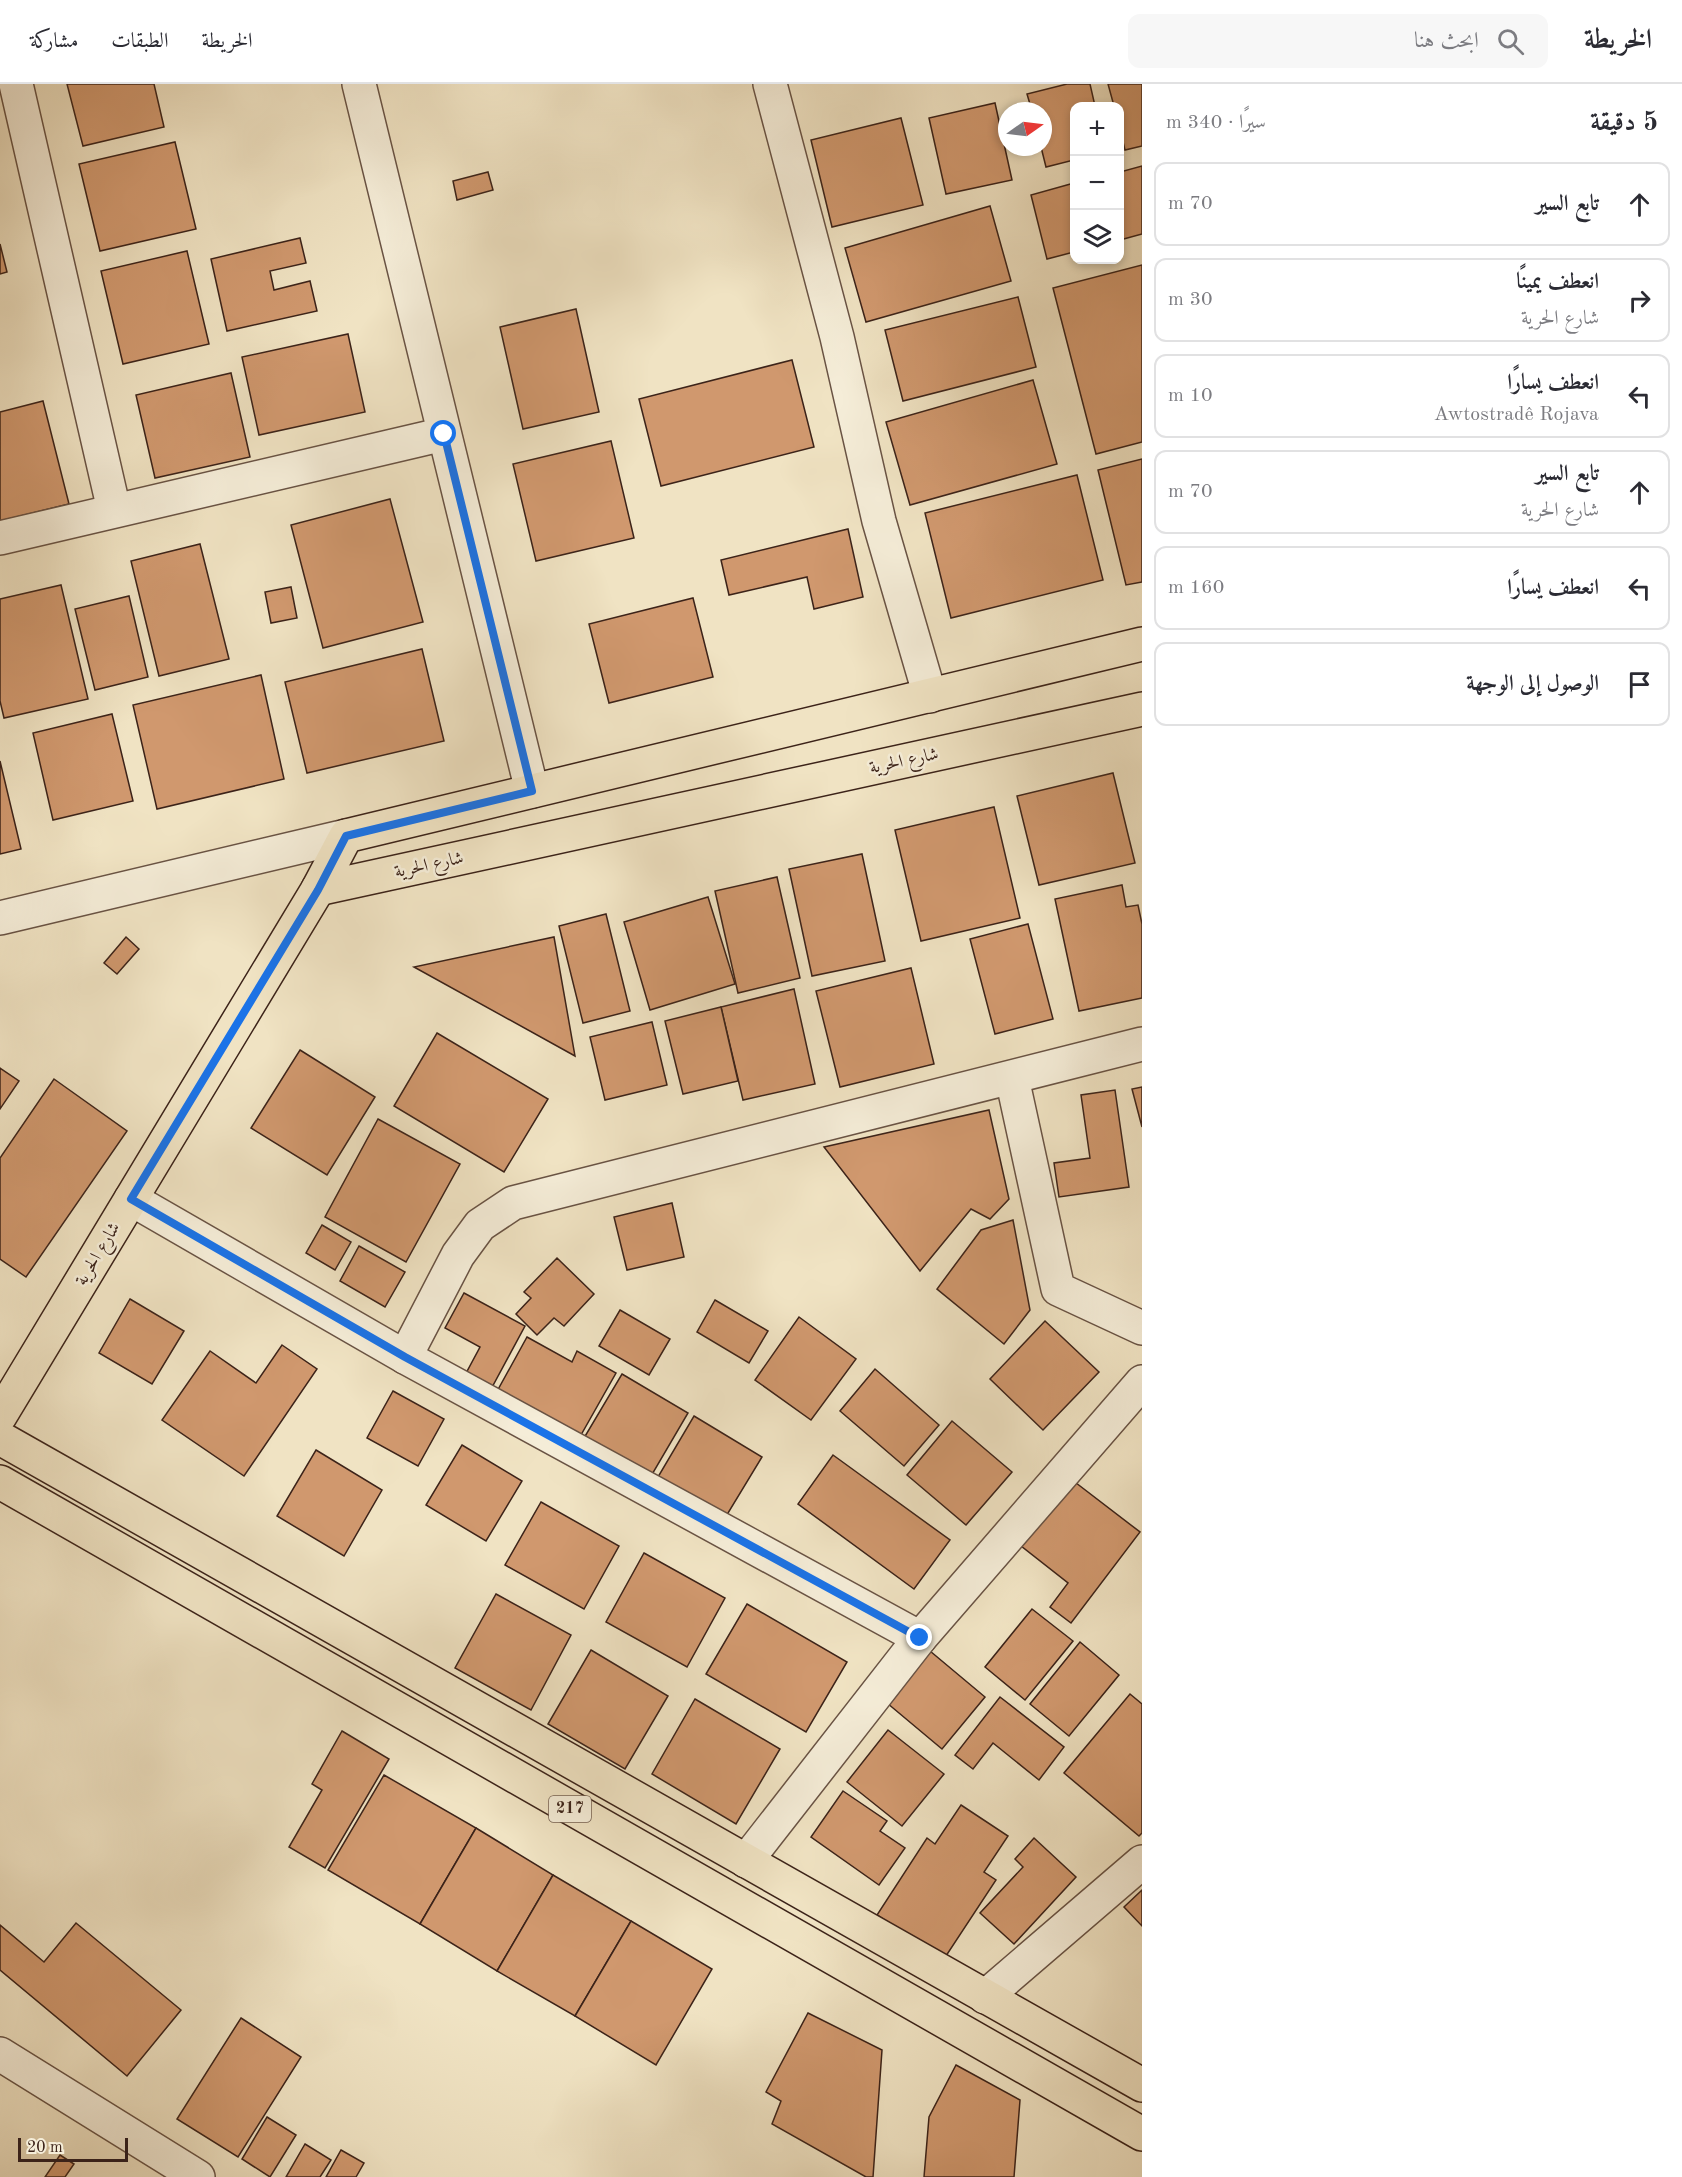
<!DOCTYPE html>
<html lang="ar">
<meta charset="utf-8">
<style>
:root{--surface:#fff;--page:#f7f7f7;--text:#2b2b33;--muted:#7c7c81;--line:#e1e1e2}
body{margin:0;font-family:"Old Standard TT",Amiri,serif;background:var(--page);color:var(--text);direction:rtl}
.controls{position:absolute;right:18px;top:18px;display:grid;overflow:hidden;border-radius:12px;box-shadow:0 3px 9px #0003}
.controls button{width:54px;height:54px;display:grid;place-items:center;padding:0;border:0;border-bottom:2px solid var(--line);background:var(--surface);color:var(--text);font:30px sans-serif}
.compass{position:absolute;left:998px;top:18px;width:54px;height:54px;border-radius:50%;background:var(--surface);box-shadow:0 3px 9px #0003;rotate:76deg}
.scale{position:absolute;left:18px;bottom:15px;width:110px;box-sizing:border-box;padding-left:6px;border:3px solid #3c2319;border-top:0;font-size:16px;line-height:21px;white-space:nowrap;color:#3c2319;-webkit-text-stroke:4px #f5edd8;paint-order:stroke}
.stop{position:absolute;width:18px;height:18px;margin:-14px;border:4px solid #1a73e8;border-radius:50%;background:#fff}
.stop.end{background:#1a73e8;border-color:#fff;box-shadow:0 2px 6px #0008}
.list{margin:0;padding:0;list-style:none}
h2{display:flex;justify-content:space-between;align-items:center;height:78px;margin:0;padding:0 24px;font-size:26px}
h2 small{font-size:20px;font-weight:400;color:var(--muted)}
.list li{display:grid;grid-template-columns:39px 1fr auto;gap:18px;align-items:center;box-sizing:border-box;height:84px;margin:0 12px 12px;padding:0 12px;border:2px solid var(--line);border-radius:12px}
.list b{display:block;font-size:22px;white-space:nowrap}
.list p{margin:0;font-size:20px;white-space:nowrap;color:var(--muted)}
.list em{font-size:20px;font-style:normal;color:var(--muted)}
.icon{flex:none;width:33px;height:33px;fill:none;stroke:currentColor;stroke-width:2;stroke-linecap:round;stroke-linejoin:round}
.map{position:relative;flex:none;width:1142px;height:2093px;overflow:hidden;direction:ltr}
header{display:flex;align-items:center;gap:36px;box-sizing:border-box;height:84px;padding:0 30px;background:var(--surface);border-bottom:2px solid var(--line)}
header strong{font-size:28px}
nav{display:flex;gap:33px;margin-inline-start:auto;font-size:21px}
.search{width:420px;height:54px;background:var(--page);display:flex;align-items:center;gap:15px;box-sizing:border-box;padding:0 21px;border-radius:12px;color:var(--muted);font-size:22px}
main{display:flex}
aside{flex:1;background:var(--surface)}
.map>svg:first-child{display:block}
.building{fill:#d0986e;stroke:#3c2319;stroke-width:1.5}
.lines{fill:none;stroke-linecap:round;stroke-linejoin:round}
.minor-casing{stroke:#695344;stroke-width:36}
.major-casing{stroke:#3c2319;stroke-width:36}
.minor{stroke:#f5edd8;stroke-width:33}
.major{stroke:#f0e3c3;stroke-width:33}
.route{stroke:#1a73e8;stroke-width:8}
.labels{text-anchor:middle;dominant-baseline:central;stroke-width:5;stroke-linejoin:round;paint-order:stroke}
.shield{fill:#f5edd8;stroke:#746052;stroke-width:1.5}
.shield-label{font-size:16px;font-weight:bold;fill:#3c2319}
.street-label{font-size:18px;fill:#3c2319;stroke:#f5edd8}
</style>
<header>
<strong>الخريطة</strong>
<div class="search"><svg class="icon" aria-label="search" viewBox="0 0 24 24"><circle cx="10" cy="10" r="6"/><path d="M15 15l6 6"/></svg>ابحث هنا</div>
<nav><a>الخريطة</a><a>الطبقات</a><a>مشاركة</a></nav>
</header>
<main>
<aside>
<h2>5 دقيقة<small>سيرًا · 340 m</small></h2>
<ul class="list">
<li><svg class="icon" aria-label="ahead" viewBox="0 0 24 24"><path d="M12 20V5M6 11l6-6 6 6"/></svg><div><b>تابع السير</b></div><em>70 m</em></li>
<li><svg class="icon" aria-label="right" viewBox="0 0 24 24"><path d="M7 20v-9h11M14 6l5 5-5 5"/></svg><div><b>انعطف يمينًا</b><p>شارع الحرية</p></div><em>30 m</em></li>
<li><svg class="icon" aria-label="left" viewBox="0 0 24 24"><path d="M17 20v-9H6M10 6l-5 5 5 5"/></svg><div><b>انعطف يسارًا</b><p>Awtostradê Rojava</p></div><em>10 m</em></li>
<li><svg class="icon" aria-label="ahead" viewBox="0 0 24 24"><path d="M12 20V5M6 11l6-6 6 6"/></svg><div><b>تابع السير</b><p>شارع الحرية</p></div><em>70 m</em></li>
<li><svg class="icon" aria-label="left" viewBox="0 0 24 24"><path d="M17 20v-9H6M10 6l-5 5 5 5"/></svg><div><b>انعطف يسارًا</b></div><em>160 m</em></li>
<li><svg class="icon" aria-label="arrive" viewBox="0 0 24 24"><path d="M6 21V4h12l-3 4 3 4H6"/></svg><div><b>الوصول إلى الوجهة</b></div></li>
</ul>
</aside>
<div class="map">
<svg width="1142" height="2093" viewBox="0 0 1142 2093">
<rect width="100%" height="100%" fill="#f0e3c3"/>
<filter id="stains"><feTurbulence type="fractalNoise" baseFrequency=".00333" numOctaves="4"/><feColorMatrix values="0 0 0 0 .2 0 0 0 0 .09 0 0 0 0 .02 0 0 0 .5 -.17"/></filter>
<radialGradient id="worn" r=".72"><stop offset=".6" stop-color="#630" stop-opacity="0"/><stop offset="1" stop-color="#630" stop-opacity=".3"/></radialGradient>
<!-- building -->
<g class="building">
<polygon points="67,0 154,0 164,43 83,62"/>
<polygon points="1067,0 1090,0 1095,22 1074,22 1074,76 1046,83 1041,63 1043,63 1043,27 1032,27 1027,10"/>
<polygon points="1108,0 1142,0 1142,62 1125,66 1120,46 1120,22 1114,22"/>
<polygon points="995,19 1012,96 946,110 929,34"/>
<polygon points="901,34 923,121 832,143 811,56"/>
<polygon points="175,58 196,145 100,167 79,80"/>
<polygon points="1142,82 1142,150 1120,156 1120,88"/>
<polygon points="488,88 493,106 457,116 453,97"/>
<polygon points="1074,99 1074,168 1047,175 1031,111"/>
<polygon points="990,122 1011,197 866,238 845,164"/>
<polygon points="300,154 306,179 270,187 274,206 310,197 317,227 227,247 211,175"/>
<polygon points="0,160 7,188 0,190"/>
<polygon points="187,167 209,260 123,280 101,187"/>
<polygon points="1142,181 1142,358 1096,370 1053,204"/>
<polygon points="1018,213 1036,283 903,317 885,246"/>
<polygon points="576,225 599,328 523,345 500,243"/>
<polygon points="348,250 365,328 259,351 242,273"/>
<polygon points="792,276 814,363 661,402 639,315"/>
<polygon points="231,289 250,373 155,394 136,311"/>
<polygon points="1033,296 1057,380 910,421 886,338"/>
<polygon points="43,317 69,420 0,437 0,328"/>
<polygon points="611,357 634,454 536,477 513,380"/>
<polygon points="1142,375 1142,498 1126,501 1098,386"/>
<polygon points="1077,391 1103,496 951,534 925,429"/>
<polygon points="390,415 423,538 323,564 291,441"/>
<polygon points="848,445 863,513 814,525 807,493 729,511 721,476"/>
<polygon points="200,460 229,575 159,592 131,477"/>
<polygon points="61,501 88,615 4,634 0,617 0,515"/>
<polygon points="291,503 297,534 271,539 265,508"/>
<polygon points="129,512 148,593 95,606 75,525"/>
<polygon points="693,514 713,593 609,619 589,540"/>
<polygon points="422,565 444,657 307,689 285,598"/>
<polygon points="261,591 284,695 157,725 133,621"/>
<polygon points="112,630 133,717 53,736 33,649"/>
<polygon points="0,677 21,765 0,770"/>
<polygon points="1113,689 1135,779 1039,801 1017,712"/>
<polygon points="994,723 1020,834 921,857 895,746"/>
<polygon points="862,770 885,877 812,892 789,785"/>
<polygon points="777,793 800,894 738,909 715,807"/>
<polygon points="1122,801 1126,823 1138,821 1142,840 1142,914 1079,927 1055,815"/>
<polygon points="708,813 735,900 650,926 624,838"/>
<polygon points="606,830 630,927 583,939 559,842"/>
<polygon points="1028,840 1053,935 995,950 970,855"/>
<polygon points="126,853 139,865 117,890 104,879"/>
<polygon points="554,853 575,972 414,883"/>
<polygon points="911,884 934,980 840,1003 816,907"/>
<polygon points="794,905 815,1000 743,1016 721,923"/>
<polygon points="721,923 738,997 683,1010 665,937"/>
<polygon points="652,938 667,1001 605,1016 590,953"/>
<polygon points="437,949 548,1015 504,1088 394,1022"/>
<polygon points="300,966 375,1013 327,1091 251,1044"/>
<polygon points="0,984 19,997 0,1025"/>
<polygon points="54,995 127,1047 26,1193 0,1175 0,1074"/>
<polygon points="1142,1003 1142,1043 1132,1005"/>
<polygon points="1115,1006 1129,1103 1059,1113 1054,1079 1090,1074 1081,1011"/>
<polygon points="989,1026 1009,1115 990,1135 971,1125 920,1187 824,1063"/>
<polygon points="378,1035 460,1080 406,1178 325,1133"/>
<polygon points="672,1119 684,1173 627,1186 614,1133"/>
<polygon points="1013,1136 1030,1226 1004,1260 937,1205 981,1146"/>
<polygon points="322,1141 351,1158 335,1186 306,1169"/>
<polygon points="359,1162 405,1188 385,1223 340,1197"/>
<polygon points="557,1174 594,1210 564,1242 554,1234 537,1251 516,1230 531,1214 524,1208"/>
<polygon points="464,1209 525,1242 490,1307 464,1293 480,1263 445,1244"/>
<polygon points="130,1215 184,1247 152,1300 99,1269"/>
<polygon points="715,1216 768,1247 749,1279 697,1248"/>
<polygon points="620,1226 670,1255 649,1291 599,1262"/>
<polygon points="799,1233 856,1275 811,1336 755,1296"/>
<polygon points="1045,1237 1099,1288 1043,1346 990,1295"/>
<polygon points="527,1253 572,1278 577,1267 616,1289 577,1358 495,1311"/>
<polygon points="282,1261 317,1285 244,1392 162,1336 210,1267 256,1299"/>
<polygon points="875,1285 939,1341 904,1382 840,1327"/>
<polygon points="622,1290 688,1329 647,1399 581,1359"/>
<polygon points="393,1307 444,1335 418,1382 367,1354"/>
<polygon points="694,1332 762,1373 722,1439 655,1398"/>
<polygon points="952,1337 1012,1388 966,1441 907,1391"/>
<polygon points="462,1361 522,1397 486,1457 426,1421"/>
<polygon points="316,1366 382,1406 344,1472 277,1432"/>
<polygon points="833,1371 950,1456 914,1505 798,1420"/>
<polygon points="1067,1392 1140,1448 1071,1539 1050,1523 1068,1499 1016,1458"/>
<polygon points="541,1418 619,1462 584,1525 505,1481"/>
<polygon points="644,1469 725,1514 687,1583 606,1538"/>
<polygon points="496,1510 571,1551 531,1626 455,1584"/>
<polygon points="747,1520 847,1578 806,1648 706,1590"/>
<polygon points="1032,1525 1073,1557 1025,1616 985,1583"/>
<polygon points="1080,1558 1119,1591 1069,1652 1030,1620"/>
<polygon points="591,1566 668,1612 625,1685 548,1640"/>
<polygon points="930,1567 985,1613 942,1665 887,1619"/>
<polygon points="1130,1610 1142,1620 1142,1749 1139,1752 1064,1689"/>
<polygon points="1000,1613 1064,1663 1039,1696 993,1659 973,1685 955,1671"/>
<polygon points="695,1615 780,1665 736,1740 652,1690"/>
<polygon points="888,1646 944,1690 902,1742 847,1698"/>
<polygon points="342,1647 389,1675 325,1784 289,1763 322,1706 312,1700"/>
<polygon points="384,1691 476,1744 420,1840 328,1786"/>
<polygon points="843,1707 887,1737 880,1747 905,1764 879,1801 811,1753"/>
<polygon points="961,1721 1008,1752 984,1788 996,1796 944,1875 877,1831 927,1754 935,1760"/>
<polygon points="476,1744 553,1791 497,1887 420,1840"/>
<polygon points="1034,1754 1076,1793 1014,1860 980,1829 1023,1783 1015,1775"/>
<polygon points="553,1791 631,1837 575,1932 497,1887"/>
<polygon points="1142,1806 1142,1842 1124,1823"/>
<polygon points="631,1837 712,1885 656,1981 575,1932"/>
<polygon points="76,1839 181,1926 127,1992 0,1886 0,1841 44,1878"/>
<polygon points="808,1929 882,1966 873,2093 866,2093 772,2040 781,2017 766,2008"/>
<polygon points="241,1934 301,1973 238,2073 177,2035"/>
<polygon points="956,1981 1020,2016 1014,2093 924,2093 929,2033"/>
<polygon points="267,2033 296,2051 270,2093 242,2075"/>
<polygon points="305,2060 331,2076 320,2093 286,2093"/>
<polygon points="341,2066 364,2079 356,2093 326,2093"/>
<polygon points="60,2071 74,2080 65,2093 45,2093"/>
</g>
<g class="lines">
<!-- minor casing -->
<g class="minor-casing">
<g id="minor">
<polyline points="16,0 114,426"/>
<polyline points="359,0 532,707"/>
<polyline points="770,0 837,253 879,437 930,612"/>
<polyline points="0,454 444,350"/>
<polyline points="0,834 346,752"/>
<polyline points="1012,994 1058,1205 1142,1244"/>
<polyline points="131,1115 405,1273 920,1554"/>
<polyline points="405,1273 458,1171 480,1141 513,1119 1142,960"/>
<polyline points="746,1777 920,1554 1142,1298"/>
<polyline points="985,1913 1142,1778"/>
<polyline points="0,1970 198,2093"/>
</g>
</g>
<!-- major casing -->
<g class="major-casing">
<g id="major">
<polyline points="318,805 1142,625"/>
<polyline points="0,1332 318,805 346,752 1142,560"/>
<polyline points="0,1354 1142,2001"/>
<polyline points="0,1398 1142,2050"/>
</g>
</g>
<!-- minor -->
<use href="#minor" class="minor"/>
<!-- major -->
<use href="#major" class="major"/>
</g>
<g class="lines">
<!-- route -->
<polyline class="route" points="444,350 532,707 346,752 318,806 131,1115 405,1273 920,1554"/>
</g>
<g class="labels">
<!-- shield labels -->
<rect class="shield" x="549" y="1712" width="42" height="26" rx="4.5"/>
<g class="shield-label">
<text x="570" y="1725">217</text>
</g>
<!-- street labels -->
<g class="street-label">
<text transform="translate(904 677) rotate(-12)">شارع الحرية</text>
<text transform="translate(429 781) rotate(-12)">شارع الحرية</text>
<text transform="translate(98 1170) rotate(-59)">شارع الحرية</text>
</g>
</g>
<rect width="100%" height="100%" filter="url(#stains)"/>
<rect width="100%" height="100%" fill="url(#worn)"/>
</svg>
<div class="controls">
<button>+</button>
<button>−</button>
<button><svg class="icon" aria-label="layers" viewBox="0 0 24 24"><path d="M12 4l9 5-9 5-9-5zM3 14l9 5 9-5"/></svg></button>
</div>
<svg class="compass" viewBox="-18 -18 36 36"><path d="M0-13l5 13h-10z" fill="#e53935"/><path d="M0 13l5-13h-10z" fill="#7c7c81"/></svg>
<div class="scale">20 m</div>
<div class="stop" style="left:444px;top:350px"></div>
<div class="stop end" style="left:920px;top:1554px"></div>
</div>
</main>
